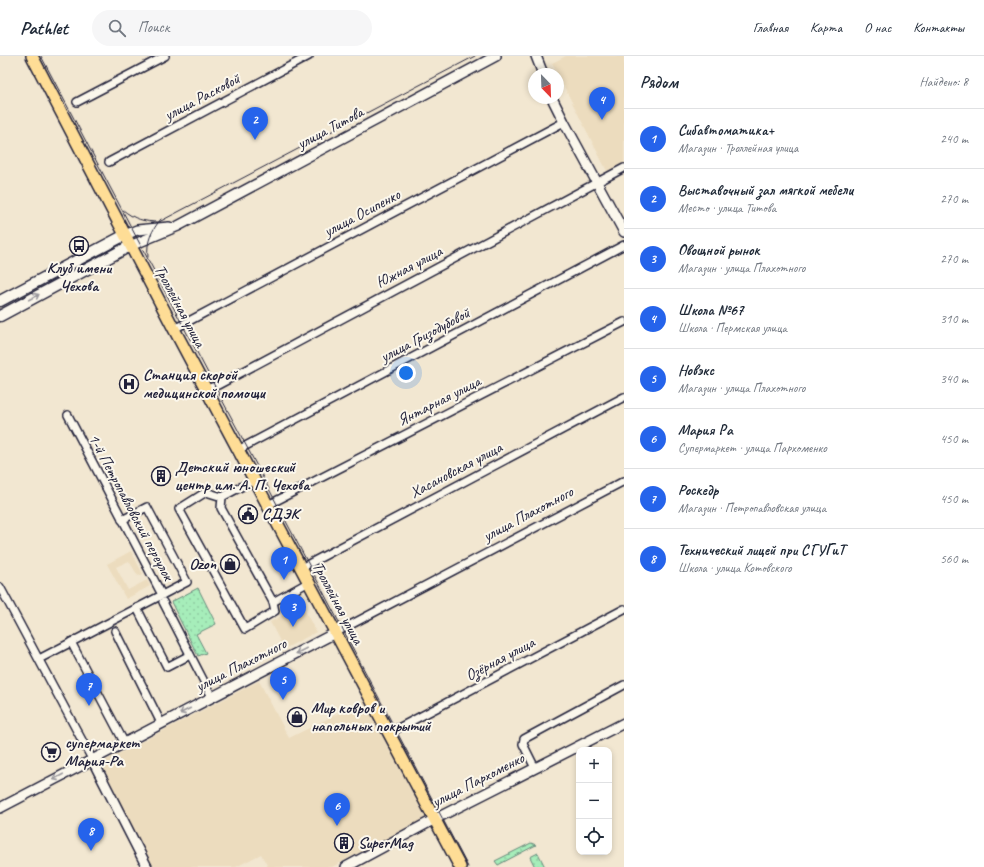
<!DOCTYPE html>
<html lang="ru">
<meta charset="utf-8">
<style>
:root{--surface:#fff;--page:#f6f6f7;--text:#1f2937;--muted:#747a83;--line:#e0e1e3;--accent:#2563eb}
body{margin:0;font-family:Caveat,sans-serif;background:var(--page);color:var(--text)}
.controls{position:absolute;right:12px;bottom:12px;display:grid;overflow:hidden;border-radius:8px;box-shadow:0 2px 6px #0003}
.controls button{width:36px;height:36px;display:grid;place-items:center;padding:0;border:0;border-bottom:1px solid var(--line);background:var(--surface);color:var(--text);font:20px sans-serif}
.compass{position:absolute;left:528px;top:12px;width:36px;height:36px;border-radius:50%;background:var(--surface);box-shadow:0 2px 6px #0003;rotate:157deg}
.you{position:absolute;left:406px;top:317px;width:14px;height:14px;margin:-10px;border:3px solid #fff;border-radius:50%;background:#1a73e8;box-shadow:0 0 0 6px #1a73e833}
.badge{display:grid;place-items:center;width:26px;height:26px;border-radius:50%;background:var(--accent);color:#fff;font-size:13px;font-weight:700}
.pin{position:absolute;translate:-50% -33px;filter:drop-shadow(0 1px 2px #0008)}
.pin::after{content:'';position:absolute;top:21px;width:14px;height:12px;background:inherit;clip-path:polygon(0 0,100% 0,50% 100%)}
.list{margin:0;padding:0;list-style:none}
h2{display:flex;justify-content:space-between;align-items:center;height:52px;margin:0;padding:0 16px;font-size:17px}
h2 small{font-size:13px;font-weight:400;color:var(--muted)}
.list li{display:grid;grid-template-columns:26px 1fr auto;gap:12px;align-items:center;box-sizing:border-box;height:60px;padding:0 16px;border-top:1px solid var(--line)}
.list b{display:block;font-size:15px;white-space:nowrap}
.list p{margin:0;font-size:13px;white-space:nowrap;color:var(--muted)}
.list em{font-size:13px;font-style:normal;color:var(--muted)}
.icon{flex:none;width:22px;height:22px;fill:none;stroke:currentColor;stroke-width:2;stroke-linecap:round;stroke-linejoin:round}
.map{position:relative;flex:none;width:624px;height:811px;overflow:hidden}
header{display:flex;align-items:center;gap:24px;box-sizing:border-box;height:56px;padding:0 20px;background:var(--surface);border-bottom:1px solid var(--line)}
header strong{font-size:19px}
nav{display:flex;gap:22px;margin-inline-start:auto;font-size:14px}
.search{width:280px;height:36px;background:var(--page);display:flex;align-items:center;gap:10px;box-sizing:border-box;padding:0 14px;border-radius:22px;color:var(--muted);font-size:15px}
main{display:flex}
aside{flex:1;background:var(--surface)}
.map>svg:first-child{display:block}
.built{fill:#ecdcbe}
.green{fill:url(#green-dots);stroke:#64887a}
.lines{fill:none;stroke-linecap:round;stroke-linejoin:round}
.minor-casing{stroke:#22223b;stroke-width:10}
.tertiary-casing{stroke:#22223b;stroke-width:12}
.secondary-casing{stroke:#22223b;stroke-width:13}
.primary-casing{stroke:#22223b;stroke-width:14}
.minor{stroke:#fbf7ec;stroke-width:7}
.tertiary{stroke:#fbf7ec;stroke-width:9}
.secondary{stroke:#fbf7ec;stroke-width:10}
.primary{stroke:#fedd96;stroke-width:11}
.tram{stroke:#22223b;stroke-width:1}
.oneway{stroke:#99979c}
.labels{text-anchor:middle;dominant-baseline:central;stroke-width:4;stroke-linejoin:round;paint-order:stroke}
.street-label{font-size:16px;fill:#22223b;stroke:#fbf7ec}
.poi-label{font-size:16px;font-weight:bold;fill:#22223b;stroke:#fbf7ec;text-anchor:start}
</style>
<header>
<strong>Pathlet</strong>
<div class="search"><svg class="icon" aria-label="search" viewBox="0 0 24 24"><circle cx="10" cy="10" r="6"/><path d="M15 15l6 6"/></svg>Поиск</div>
<nav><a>Главная</a><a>Карта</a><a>О нас</a><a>Контакты</a></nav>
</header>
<main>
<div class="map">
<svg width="624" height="811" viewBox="0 0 624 811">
<defs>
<pattern id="green-dots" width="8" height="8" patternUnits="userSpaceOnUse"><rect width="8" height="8" fill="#a6edba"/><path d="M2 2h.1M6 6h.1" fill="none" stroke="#8fcba1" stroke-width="1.8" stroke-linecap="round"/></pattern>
</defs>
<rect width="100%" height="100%" fill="#f2e7d1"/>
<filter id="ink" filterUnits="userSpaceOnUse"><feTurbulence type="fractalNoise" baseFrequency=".025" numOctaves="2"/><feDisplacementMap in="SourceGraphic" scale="8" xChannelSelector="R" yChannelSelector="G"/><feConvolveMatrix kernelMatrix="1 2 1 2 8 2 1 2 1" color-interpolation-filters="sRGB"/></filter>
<g filter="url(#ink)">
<!-- built -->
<g class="built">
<polygon points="566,0 624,0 624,109 608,117 552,7"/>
<polygon points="131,495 143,518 138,520 129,505 116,511 128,534 147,524 150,530 126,543 107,508"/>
<polygon points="302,549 316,576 284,593 270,566"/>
<polygon points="259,625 289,682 365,644 426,762 332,811 268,811 261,798 236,811 153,811 99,708"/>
</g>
<!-- green -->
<g class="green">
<polygon points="198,532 216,568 196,578 206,597 198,600 171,546"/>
<polygon points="531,787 536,789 498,809 495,805"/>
<polygon points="538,797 545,811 535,811 530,801"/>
</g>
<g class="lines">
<!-- minor casing -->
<g class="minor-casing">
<g id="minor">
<polyline points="77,46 165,0"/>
<polyline points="109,106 309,0"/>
<polyline points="174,273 564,66"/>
<polyline points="206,333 218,329 624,112"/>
<polyline points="238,394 624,189"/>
<polyline points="254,424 222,441 221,452 273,546 309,526"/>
<polyline points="222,441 206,436 179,453 245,573 275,555 273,546"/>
<polyline points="268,449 624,266"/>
<polyline points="122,464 147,451 187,526 162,539"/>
<polyline points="301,512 624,341"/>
<polyline points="0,531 92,703"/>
<polyline points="163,546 212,641"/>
<polyline points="137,552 167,611 190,599"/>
<polyline points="115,575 161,667"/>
<polyline points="335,577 624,425"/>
<polyline points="71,586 124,686"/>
<polyline points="39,603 162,539 68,359"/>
<polyline points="389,677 624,553"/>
<polyline points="535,712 523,688 524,683 624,629"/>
</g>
</g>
<!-- tertiary casing -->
<g class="tertiary-casing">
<g id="tertiary">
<polyline points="536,0 543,18"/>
<polyline points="552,42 564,66 624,176"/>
<polyline points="125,179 137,174 169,171"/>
<polyline points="130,190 178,170 496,0"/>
<polyline points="92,703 147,811"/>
<polyline points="0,752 335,577"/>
<polyline points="346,811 435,763 624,667"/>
</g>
</g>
<!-- secondary casing -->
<g class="secondary-casing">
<g id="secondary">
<polyline points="0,245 125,179"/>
<polyline points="0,260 130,190"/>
</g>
</g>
<!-- primary casing -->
<g class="primary-casing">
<polyline id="primary" points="32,0 174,273 460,811"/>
</g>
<!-- minor -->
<use href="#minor" class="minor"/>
<!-- tertiary -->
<use href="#tertiary" class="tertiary"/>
<!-- secondary -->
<use href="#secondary" class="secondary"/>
<!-- primary -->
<use href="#primary" class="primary"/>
<!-- tram -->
<g class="tram">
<polyline points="41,0 468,811"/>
<path d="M 123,154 C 134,163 144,166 159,166 L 475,0"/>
<path d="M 148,201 C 146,185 152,174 161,163"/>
</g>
</g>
<!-- one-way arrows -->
<defs><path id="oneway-shaft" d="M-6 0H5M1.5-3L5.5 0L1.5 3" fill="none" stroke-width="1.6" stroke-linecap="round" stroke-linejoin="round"/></defs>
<g class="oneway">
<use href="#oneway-shaft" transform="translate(34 241) rotate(-28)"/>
<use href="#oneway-shaft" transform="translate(301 595) rotate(153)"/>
<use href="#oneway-shaft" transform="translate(185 655) rotate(153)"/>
<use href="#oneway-shaft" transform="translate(58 721) rotate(152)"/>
</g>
</g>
<!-- icons -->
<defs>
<g id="bus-ring" transform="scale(1)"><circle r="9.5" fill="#fbf7ec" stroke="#22223b" stroke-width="1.5"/><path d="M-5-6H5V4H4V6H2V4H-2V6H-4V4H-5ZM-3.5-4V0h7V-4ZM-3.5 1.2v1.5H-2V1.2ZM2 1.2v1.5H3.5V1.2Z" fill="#22223b"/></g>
<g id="hospital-ring" transform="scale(1)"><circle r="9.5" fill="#fbf7ec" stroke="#22223b" stroke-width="1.5"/><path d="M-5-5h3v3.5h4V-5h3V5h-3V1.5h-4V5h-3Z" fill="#22223b"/></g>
<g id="building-ring" transform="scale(1)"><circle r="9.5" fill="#fbf7ec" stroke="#22223b" stroke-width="1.5"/><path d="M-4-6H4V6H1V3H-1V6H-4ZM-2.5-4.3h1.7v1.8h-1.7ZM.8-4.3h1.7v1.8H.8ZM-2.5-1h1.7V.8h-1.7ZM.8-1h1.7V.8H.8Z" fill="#22223b"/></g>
<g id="civic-ring" transform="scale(1)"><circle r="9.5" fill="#fbf7ec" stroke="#22223b" stroke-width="1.5"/><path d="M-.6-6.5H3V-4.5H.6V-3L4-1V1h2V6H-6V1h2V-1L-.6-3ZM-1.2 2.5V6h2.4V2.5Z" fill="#22223b"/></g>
<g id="shop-ring" transform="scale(1)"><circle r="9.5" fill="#fbf7ec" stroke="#22223b" stroke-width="1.5"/><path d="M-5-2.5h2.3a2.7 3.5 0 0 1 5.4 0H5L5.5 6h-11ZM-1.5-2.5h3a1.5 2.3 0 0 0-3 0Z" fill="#22223b"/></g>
<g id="supermarket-ring" transform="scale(1)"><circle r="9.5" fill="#fbf7ec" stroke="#22223b" stroke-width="1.5"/><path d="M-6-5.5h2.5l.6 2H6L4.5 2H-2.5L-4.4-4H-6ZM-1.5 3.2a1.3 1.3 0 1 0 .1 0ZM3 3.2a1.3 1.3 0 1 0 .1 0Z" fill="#22223b"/></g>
</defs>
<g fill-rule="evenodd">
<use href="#bus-ring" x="79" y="190"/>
<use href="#hospital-ring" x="129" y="328"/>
<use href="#building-ring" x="161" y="420"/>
<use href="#civic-ring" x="248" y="458"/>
<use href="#shop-ring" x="230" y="508"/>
<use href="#shop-ring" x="297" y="661"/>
<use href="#supermarket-ring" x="51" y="696"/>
<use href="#building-ring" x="344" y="787"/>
</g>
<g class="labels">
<!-- street labels -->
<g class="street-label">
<text transform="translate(202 41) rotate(-28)">улица Расковой</text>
<text transform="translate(330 72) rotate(-28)">улица Титова</text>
<text transform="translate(362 157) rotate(-28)">улица Осипенко</text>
<text transform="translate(409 211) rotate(-28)">Южная улица</text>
<text transform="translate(180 250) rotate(62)">Троллейная улица</text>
<text transform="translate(425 279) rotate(-28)">улица Гризодубовой</text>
<text transform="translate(439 345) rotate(-27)">Янтарная улица</text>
<text transform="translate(456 414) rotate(-28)">Хасановская улица</text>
<text transform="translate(131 451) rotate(62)">1-й Петропавловский переулок</text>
<text transform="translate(528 458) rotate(-28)">улица Плахотного</text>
<text transform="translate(338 547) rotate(62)">Троллейная улица</text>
<text transform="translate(500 603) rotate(-28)">Озёрная улица</text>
<text transform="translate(241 609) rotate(-27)">улица Плахотного</text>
<text transform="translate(478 724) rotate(-27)">улица Пархоменко</text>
</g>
<!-- poi labels -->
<g class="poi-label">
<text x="79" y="212" text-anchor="middle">Клуб имени<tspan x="79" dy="18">Чехова</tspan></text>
<text x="143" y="319">Станция скорой<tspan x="143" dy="18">медицинской помощи</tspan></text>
<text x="175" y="411">Детский юношеский<tspan x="175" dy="18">центр им. А. П. Чехова</tspan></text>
<text x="262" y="458">СДЭК</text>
<text x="216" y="508" text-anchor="end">Ozon</text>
<text x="311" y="652">Мир ковров и<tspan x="311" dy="18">напольных покрытий</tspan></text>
<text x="65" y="687">супермаркет<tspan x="65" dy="18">Мария-Ра</tspan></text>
<text x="358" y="787">SuperMag</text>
</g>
</g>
</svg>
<div class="controls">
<button>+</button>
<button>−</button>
<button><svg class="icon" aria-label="locate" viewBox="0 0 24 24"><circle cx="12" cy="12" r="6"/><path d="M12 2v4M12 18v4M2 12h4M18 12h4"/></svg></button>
</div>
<svg class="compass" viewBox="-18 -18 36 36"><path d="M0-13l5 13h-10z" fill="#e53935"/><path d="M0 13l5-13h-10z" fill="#747a83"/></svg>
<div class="you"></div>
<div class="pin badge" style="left:284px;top:524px">1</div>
<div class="pin badge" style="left:255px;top:84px">2</div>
<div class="pin badge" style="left:293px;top:571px">3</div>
<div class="pin badge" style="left:602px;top:64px">4</div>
<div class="pin badge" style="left:283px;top:644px">5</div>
<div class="pin badge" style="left:337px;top:770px">6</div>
<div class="pin badge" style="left:89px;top:650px">7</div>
<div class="pin badge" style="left:91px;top:795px">8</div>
</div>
<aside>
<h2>Рядом<small>Найдено: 8</small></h2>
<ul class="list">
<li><span class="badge">1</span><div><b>Сибавтоматика+</b><p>Магазин · Троллейная улица</p></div><em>240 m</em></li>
<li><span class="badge">2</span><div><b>Выставочный зал мягкой мебели</b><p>Место · улица Титова</p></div><em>270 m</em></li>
<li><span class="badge">3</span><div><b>Овощной рынок</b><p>Магазин · улица Плахотного</p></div><em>270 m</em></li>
<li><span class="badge">4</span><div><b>Школа №67</b><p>Школа · Пермская улица</p></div><em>310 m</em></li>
<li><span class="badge">5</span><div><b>Новэкс</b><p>Магазин · улица Плахотного</p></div><em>340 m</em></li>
<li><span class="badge">6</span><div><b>Мария Ра</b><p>Супермаркет · улица Пархоменко</p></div><em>450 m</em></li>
<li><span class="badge">7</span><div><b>Роскедр</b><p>Магазин · Петропавловская улица</p></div><em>450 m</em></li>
<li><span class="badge">8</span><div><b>Технический лицей при СГУГиТ</b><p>Школа · улица Котовского</p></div><em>560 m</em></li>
</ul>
</aside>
</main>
